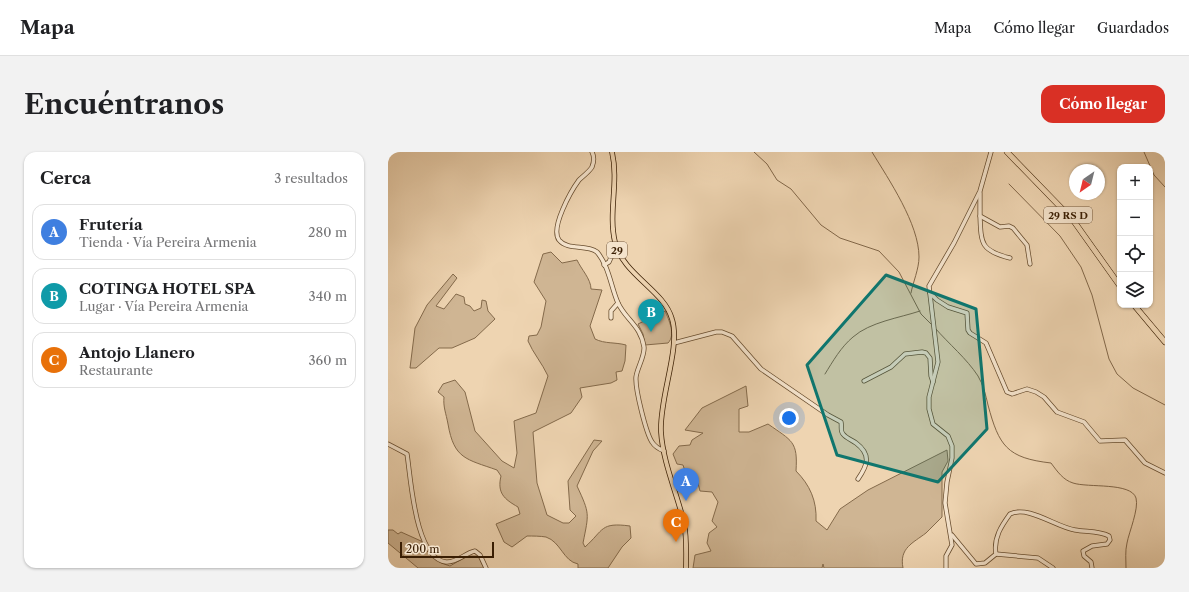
<!DOCTYPE html>
<html lang="es">
<meta charset="utf-8">
<style>
:root{--surface:#fff;--page:#f2f2f2;--text:#202124;--muted:#757577;--line:#e0e0e0;--accent:#d93025}
body{margin:0;font-family:"Libre Caslon Text",serif;background:var(--page);color:var(--text)}
.controls{position:absolute;right:12px;top:12px;display:grid;overflow:hidden;border-radius:8px;box-shadow:0 1px 3px #0004}
.controls button{width:36px;height:36px;display:grid;place-items:center;padding:0;border:0;border-bottom:1px solid var(--line);background:var(--surface);color:var(--text);font:20px sans-serif}
.compass{position:absolute;left:681px;top:12px;width:36px;height:36px;border-radius:50%;background:var(--surface);box-shadow:0 1px 3px #0004;rotate:215deg}
.scale{position:absolute;left:12px;bottom:10px;width:94px;box-sizing:border-box;padding-left:4px;border:2px solid #3a1e03;border-top:0;font-size:11px;line-height:14px;white-space:nowrap;color:#3a1e03;-webkit-text-stroke:3px #f4e3cc;paint-order:stroke}
.you{position:absolute;left:401px;top:266px;width:14px;height:14px;margin:-10px;border:3px solid #fff;border-radius:50%;background:#1a73e8;box-shadow:0 0 0 6px #1a73e833}
.badge{display:grid;place-items:center;width:26px;height:26px;border-radius:50%;background:var(--accent);color:#fff;font-size:13px;font-weight:700}
.pin{position:absolute;translate:-50% -33px;filter:drop-shadow(0 1px 2px #0008)}
.pin::after{content:'';position:absolute;top:21px;width:14px;height:12px;background:inherit;clip-path:polygon(0 0,100% 0,50% 100%)}
.list{margin:0;padding:0;list-style:none}
h2{display:flex;justify-content:space-between;align-items:center;height:52px;margin:0;padding:0 16px;font-size:17px}
h2 small{font-size:13px;font-weight:400;color:var(--muted)}
.list li{display:grid;grid-template-columns:26px 1fr auto;gap:12px;align-items:center;box-sizing:border-box;height:56px;margin:0 8px 8px;padding:0 8px;border:1px solid var(--line);border-radius:12px}
.list b{display:block;font-size:15px;white-space:nowrap}
.list p{margin:0;font-size:13px;white-space:nowrap;color:var(--muted)}
.list em{font-size:13px;font-style:normal;color:var(--muted)}
.icon{flex:none;width:22px;height:22px;fill:none;stroke:currentColor;stroke-width:2;stroke-linecap:round;stroke-linejoin:round}
.map{position:relative;flex:none;width:777px;height:416px;overflow:hidden;border-radius:12px}
header{display:flex;align-items:center;gap:24px;box-sizing:border-box;height:56px;padding:0 20px;background:var(--surface);border-bottom:1px solid var(--line)}
header strong{font-size:19px}
nav{display:flex;gap:22px;margin-inline-start:auto;font-size:14px}
.intro{display:flex;align-items:center;justify-content:space-between;box-sizing:border-box;height:96px;padding:0 24px}
h1{margin:0;font-size:28px}
.button{padding:10px 18px;border-radius:12px;background:var(--accent);color:#fff;font-size:14px;font-weight:700}
main{display:flex;gap:24px;padding:0 24px}
aside{flex:1;background:var(--surface);border-radius:12px;box-shadow:0 1px 3px #0004}
.map>svg:first-child{display:block}
.green{fill:#cfb593;stroke:#846a4b}
.lines{fill:none;stroke-linecap:round;stroke-linejoin:round}
.stream{stroke:#816648;stroke-width:1}
.minor-casing{stroke:#674c2e;stroke-width:5}
.major-casing{stroke:#3a1e03;stroke-width:5.5}
.highway-casing{stroke:#3a1e03;stroke-width:6}
.minor{stroke:#f4e3cc;stroke-width:3.5}
.major{stroke:#eed4b1;stroke-width:4}
.highway{stroke:#eed4b1;stroke-width:5}
.marked{fill:#0f766e;fill-opacity:0.2;stroke:#0f766e;stroke-width:3;stroke-linejoin:round}
.labels{text-anchor:middle;dominant-baseline:central;stroke-width:3.5;stroke-linejoin:round;paint-order:stroke}
.shield{fill:#f4e3cc;stroke:#72593f;stroke-width:1}
.shield-label{font-size:10px;font-weight:bold;fill:#3a1e03}
</style>
<header>
<strong>Mapa</strong>
<nav><a>Mapa</a><a>Cómo llegar</a><a>Guardados</a></nav>
</header>
<div class="intro"><h1>Encuéntranos</h1><a class="button">Cómo llegar</a></div>
<main>
<aside>
<h2>Cerca<small>3 resultados</small></h2>
<ul class="list">
<li><span class="badge" style="background:#3f7fe0">A</span><div><b>Frutería</b><p>Tienda · Vía Pereira Armenia</p></div><em>280 m</em></li>
<li><span class="badge" style="background:#0f9aa8">B</span><div><b>COTINGA HOTEL SPA</b><p>Lugar · Vía Pereira Armenia</p></div><em>340 m</em></li>
<li><span class="badge" style="background:#e8710a">C</span><div><b>Antojo Llanero</b><p>Restaurante</p></div><em>360 m</em></li>
</ul>
</aside>
<div class="map">
<svg width="777" height="416" viewBox="0 0 777 416">
<rect width="100%" height="100%" fill="#eed4b1"/>
<filter id="stains"><feTurbulence type="fractalNoise" baseFrequency=".005" numOctaves="4"/><feColorMatrix values="0 0 0 0 .2 0 0 0 0 .09 0 0 0 0 .02 0 0 0 .5 -.17"/></filter>
<radialGradient id="worn" r=".72"><stop offset=".6" stop-color="#630" stop-opacity="0"/><stop offset="1" stop-color="#630" stop-opacity=".3"/></radialGradient>
<!-- green -->
<g class="green">
<path d="M 163,100 L 174,111 L 189,108 C 193,117 203,127 203,137 L 214,138 L 202,174 L 207,187 C 217,192 227,190 238,193 L 237,209 L 234,219 L 228,220 L 229,228 L 223,231 L 192,236 L 194,245 L 183,261 L 145,280 L 149,331 L 159,363 L 175,371 L 181,371 L 188,364 L 182,358 L 180,329 L 206,288 L 214,289 L 205,299 L 189,334 C 202,362 201,361 195,391 L 197,395 C 216,378 212,370 242,374 L 243,386 L 234,395 L 220,416 L 190,416 L 190,412 C 175,409 173,390 158,385 C 152,384 145,384 139,384 L 124,395 L 116,390 L 108,372 L 132,362 L 130,355 C 116,347 109,341 113,324 L 109,318 C 78,307 66,307 60,272 C 58,261 55,255 56,245 L 50,240 L 55,232 L 67,228 L 77,240 L 87,279 L 114,309 L 126,316 L 129,301 L 126,269 L 148,261 L 160,224 C 154,211 145,201 140,189 L 141,184 L 149,183 L 153,175 L 158,149 L 146,130 L 155,102 Z"/>
<polygon points="65,122 69,126 48,154 56,157 68,142 76,145 77,152 82,154 86,159 93,156 94,148 98,149 100,159 107,167 87,186 64,196 51,196 28,216 22,216 27,176 39,153"/>
<path d="M 277,159 C 281,168 288,183 280,191 L 257,193 L 255,182 L 250,172 Z"/>
<path d="M 358,234 L 360,254 L 351,257 L 351,280 L 361,280 L 380,272 C 404,289 410,289 408,319 C 422,333 429,349 428,369 L 439,378 L 452,357 L 480,338 L 559,298 L 560,309 L 554,320 L 554,365 C 549,370 543,376 538,381 C 525,391 511,396 515,416 L 436,416 L 435,412 L 434,416 L 305,416 L 307,403 L 323,399 L 319,391 L 321,381 L 329,375 L 324,369 L 330,350 L 324,340 L 312,339 L 310,331 L 302,330 L 300,322 L 298,322 L 295,313 L 289,312 L 285,302 L 291,294 L 302,293 L 304,288 L 315,281 L 297,278 L 314,256 Z"/>
<polygon points="291,368 293,376 280,379 279,371"/>
<polygon points="0,378 5,378 10,382 13,380 33,389 39,399 53,411 62,414 79,404 90,404 96,416 30,416 0,391"/>
</g>
<g class="lines">
<!-- stream -->
<g class="stream">
<polyline points="366,0 379,12 389,28 403,37 433,73 452,86 491,99 511,120 533,162 544,173"/>
<path d="M 484,0 C 501,28 531,72 531,105 C 531,117 525,130 523,141"/>
<polyline points="756,0 766,23 777,35"/>
<polyline points="621,32 672,84 693,115 704,143 721,207 729,222 745,236 777,253"/>
<path d="M 547,176 C 561,192 579,207 590,224 C 595,232 598,244 600,253 C 611,294 619,306 663,311 C 669,319 675,328 685,331 C 700,336 743,330 748,346 C 751,357 741,380 739,391 C 737,399 738,408 738,416"/>
<path d="M 437,222 C 445,209 453,195 465,185 C 482,170 511,166 532,159"/>
</g>
<!-- minor casing -->
<g class="minor-casing">
<g id="minor">
<path d="M 204,0 C 206,4 206,10 204,15 C 201,20 195,24 191,28 C 183,39 162,76 171,88 C 180,99 198,92 209,100 C 221,114 223,135 230,151 C 238,168 253,174 256,195 C 257,204 249,216 248,225 C 247,237 258,281 264,290 C 267,295 271,297 276,299"/>
<polyline points="592,41 592,64 612,75 621,74 625,76 639,93 642,112"/>
<path d="M 592,64 C 593,92 593,99 622,106"/>
<polyline points="216,113 221,110 225,101 229,97"/>
<polyline points="542,141 549,148 560,155 579,161 580,178 582,181 598,191 619,240 624,242 639,237 648,240 656,245 669,260 696,270 712,289 737,288 757,311 777,321"/>
<polyline points="223,166 223,159 230,151"/>
<path d="M 286,191 L 328,180 L 334,180 L 344,184 L 373,217 L 440,263 L 453,270 C 454,274 452,279 455,282 C 458,286 464,288 468,291 C 484,303 479,314 470,327"/>
<polyline points="476,229 503,215 517,202 534,200 538,201 542,206 543,224 545,230"/>
<path d="M 0,292 L 19,302 C 23,327 27,407 58,410 C 69,411 77,401 87,399 L 92,403 L 98,416"/>
<path d="M 564,383 L 588,412 L 597,411 L 608,402 C 605,386 614,373 622,362 C 640,353 668,375 687,378 C 698,380 712,379 721,384 L 722,388 L 719,392 L 704,394 L 695,399 L 696,404 L 703,410 L 704,416"/>
<polyline points="608,402 650,406 665,416"/>
<polyline points="558,416 558,404 564,393 557,351 559,330 564,306 564,294 560,284 545,272 541,257 541,245 550,210 541,134 566,91 592,39 603,0"/>
</g>
</g>
<!-- major casing -->
<g class="major-casing">
<path id="major" d="M 224,0 C 231,30 220,61 227,90 C 235,123 276,138 284,167 C 293,196 271,246 273,280 C 275,311 289,341 296,371 C 299,386 298,401 298,416"/>
</g>
<!-- highway casing -->
<g class="highway-casing">
<g id="highway">
<polyline points="619,0 685,68 732,134"/>
<polyline points="746,153 777,190"/>
</g>
</g>
<!-- minor -->
<use href="#minor" class="minor"/>
<!-- major -->
<use href="#major" class="major"/>
<!-- highway -->
<use href="#highway" class="highway"/>
</g>
<!-- marked area -->
<path class="marked" d="M 498,123 L 588,157 L 599,277 L 550,330 L 449,303 L 419,213 Z"/>
<g class="labels">
<!-- shield labels -->
<g class="shield">
<rect x="656" y="55" width="48" height="16" rx="3"/>
<rect x="219" y="90" width="20" height="16" rx="3"/>
</g>
<g class="shield-label">
<text x="680" y="63">29 RS D</text>
<text x="229" y="98">29</text>
</g>
</g>
<rect width="100%" height="100%" filter="url(#stains)"/>
<rect width="100%" height="100%" fill="url(#worn)"/>
</svg>
<div class="controls">
<button>+</button>
<button>−</button>
<button><svg class="icon" aria-label="locate" viewBox="0 0 24 24"><circle cx="12" cy="12" r="6"/><path d="M12 2v4M12 18v4M2 12h4M18 12h4"/></svg></button>
<button><svg class="icon" aria-label="layers" viewBox="0 0 24 24"><path d="M12 4l9 5-9 5-9-5zM3 14l9 5 9-5"/></svg></button>
</div>
<svg class="compass" viewBox="-18 -18 36 36"><path d="M0-13l5 13h-10z" fill="#e53935"/><path d="M0 13l5-13h-10z" fill="#757577"/></svg>
<div class="scale">200 m</div>
<div class="you"></div>
<div class="pin badge" style="left:298px;top:349px;background:#3f7fe0">A</div>
<div class="pin badge" style="left:263px;top:180px;background:#0f9aa8">B</div>
<div class="pin badge" style="left:288px;top:390px;background:#e8710a">C</div>
</div>
</main>
